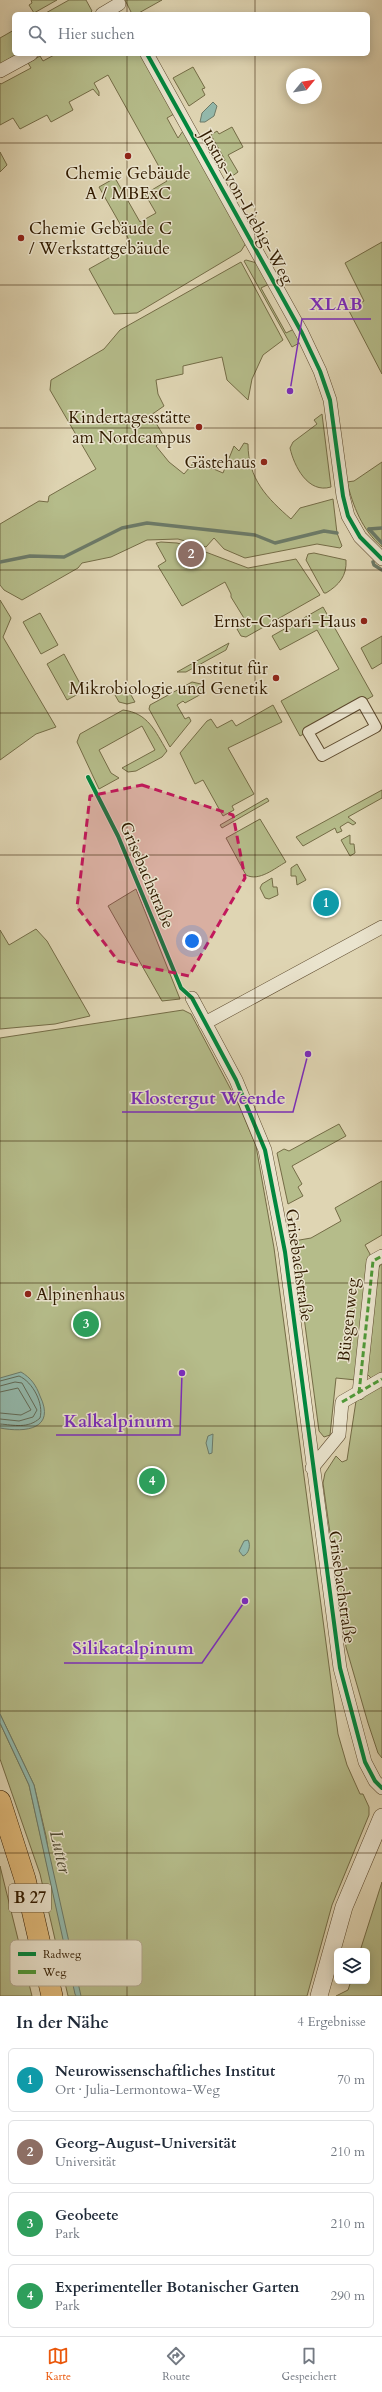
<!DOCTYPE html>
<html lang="de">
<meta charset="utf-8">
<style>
:root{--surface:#fff;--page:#f6f6f7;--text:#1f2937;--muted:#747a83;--line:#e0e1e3;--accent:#ea580c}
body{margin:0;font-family:Cardo,serif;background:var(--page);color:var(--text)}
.controls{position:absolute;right:12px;bottom:12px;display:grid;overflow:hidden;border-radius:6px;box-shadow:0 2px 10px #0003}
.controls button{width:36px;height:36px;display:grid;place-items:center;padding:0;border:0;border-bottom:1px solid var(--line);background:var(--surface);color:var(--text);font:20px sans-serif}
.compass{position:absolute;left:286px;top:68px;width:36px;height:36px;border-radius:50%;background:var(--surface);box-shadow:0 2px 10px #0003;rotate:60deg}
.you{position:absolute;left:192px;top:941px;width:14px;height:14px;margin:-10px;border:3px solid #fff;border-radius:50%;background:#1a73e8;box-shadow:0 0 0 6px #1a73e833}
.badge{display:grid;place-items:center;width:26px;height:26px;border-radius:50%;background:var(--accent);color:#fff;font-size:13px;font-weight:700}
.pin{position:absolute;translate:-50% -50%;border:2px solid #fff;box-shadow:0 1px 4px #0006}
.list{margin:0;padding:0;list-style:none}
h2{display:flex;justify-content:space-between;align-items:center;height:52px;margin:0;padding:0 16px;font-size:17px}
h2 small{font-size:13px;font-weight:400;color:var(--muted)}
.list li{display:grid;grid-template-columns:26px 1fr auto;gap:12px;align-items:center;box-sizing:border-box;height:64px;margin:0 8px 8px;padding:0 8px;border:1px solid var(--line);border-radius:6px}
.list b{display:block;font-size:15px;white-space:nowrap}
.list p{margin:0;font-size:13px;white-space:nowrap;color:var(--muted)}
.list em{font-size:13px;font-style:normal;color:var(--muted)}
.icon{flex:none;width:22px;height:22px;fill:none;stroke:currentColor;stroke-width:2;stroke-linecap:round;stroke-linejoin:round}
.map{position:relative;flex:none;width:382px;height:1996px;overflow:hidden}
.search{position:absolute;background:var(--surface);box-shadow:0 2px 10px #0003;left:12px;right:12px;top:12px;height:44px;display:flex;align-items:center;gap:10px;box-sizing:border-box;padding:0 14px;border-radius:6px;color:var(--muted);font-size:15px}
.sheet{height:340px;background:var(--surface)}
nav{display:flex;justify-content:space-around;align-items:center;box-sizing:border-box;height:56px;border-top:1px solid var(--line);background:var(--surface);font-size:11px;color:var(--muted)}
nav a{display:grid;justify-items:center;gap:2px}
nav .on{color:var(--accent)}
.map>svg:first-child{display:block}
.green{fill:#b5bc8a;stroke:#746c46}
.water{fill:#93b9ac;stroke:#6c7a68}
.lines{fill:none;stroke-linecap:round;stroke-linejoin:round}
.shore{stroke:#626a56;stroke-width:1}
.stream{stroke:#6c7a68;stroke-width:3.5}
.pedestrian-casing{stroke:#5d4a2e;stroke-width:12}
.minor-casing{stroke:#5d4a2e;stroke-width:14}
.tertiary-casing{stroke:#5d4a2e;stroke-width:18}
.primary-casing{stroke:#321c01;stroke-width:22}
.pedestrian{stroke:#eae4ce;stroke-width:10}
.minor{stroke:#eae4ce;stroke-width:13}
.tertiary{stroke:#eae4ce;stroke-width:17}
.primary{stroke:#e0ba7a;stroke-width:21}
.quiet{stroke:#509a39;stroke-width:3;stroke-dasharray:6 3;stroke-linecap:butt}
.cycleway-casing{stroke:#eae4ce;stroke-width:6}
.cycleway{stroke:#00873e;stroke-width:4}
.marked{fill:#c2185b;fill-opacity:0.2;stroke:#c2185b;stroke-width:3;stroke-dasharray:8 5;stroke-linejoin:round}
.grid{fill:none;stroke:#321c01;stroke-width:1;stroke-opacity:0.55}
.poi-dot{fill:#8f2418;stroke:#eae4ce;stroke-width:1.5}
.labels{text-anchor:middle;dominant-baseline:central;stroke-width:3;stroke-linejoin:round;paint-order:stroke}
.shield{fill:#eae4ce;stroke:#69583e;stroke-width:1}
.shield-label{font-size:16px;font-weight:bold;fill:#321c01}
.poi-label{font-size:17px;fill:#321c01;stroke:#eae4ce;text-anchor:end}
.street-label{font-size:17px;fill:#321c01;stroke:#eae4ce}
.water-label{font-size:18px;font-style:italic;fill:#4f4b34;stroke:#eae4ce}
.key{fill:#eae4ce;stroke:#b3a890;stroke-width:1}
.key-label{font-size:11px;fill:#321c01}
.leader{fill:none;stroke:#7b2cbf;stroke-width:1.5}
.callout-dot{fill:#7b2cbf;stroke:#eae4ce;stroke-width:1.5}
.callout-label{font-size:18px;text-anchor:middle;font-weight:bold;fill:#7b2cbf;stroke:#eae4ce;stroke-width:3;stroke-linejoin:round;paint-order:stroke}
</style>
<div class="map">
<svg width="382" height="1996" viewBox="0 0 382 1996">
<rect width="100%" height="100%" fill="#dfd5b3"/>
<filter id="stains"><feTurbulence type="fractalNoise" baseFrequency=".005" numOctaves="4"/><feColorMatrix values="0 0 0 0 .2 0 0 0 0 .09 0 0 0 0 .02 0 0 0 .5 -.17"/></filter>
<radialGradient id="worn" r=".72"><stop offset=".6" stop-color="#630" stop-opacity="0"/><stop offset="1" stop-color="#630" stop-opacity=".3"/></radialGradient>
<!-- green -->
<g class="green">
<polygon points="31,0 57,0 34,13 29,5 32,3"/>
<polygon points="69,0 86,0 92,11 89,14 44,14"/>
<polygon points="125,0 162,0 137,14 132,14"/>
<polygon points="14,30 14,54 18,54 0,64 0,38"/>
<polygon points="56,54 140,54 174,114 167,118 178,138 183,131 246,243 241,251 137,313 114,314 89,269 132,245 99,187 115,178 140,222 156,213 145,194 167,181 108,75 94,83 99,92 99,96 93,89 69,102 73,110 51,122 47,115 20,129 13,118 0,125 0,83 1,84 31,68 28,63 40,56 43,61"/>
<polygon points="193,67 205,88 202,89 205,95 189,106 173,78"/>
<polygon points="232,127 243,147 228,155 238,172 231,177 222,162 225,160 211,135 217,131 219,134"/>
<polygon points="0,152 7,165 0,172"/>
<polygon points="382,242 382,374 348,309 364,301 345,263"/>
<polygon points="246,260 257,263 269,284 261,288 286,333 294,329 301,342 292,347 244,261"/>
<path d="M 241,262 L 283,340 L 263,355 L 252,379 L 248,400 L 227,380 L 222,357 L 183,366 L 183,374 L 156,380 L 158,394 L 164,406 L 151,415 L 165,438 L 156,446 L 169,462 L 184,474 L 195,461 L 223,473 L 234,446 L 239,451 L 244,443 L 248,444 C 248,479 267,498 291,519 L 300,508 L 333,499 L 337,533 L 342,546 L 340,548 L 317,544 L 245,558 L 224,549 L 214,538 L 206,547 L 178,539 L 147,540 L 111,557 L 82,563 L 78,568 L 22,600 L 4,590 L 0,585 L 0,524 L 39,501 L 48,502 L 49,496 L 96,469 L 50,390 L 51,380 L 104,349 L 120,330 Z"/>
<path d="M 322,414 L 331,487 C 308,494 294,466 290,448 L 293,442 L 317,424 L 314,420 Z"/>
<path d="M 382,462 L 382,547 C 362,530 353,506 347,482 L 354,481 Z"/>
<polygon points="161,542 177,543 195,548 248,568 296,559 320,595 246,637 241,636 237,629 247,623 231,597 231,594 225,582 182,606 158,566 166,561 156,543"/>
<path d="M 314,553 L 346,560 C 347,576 339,585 326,593 L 324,593 L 306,560 L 308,554 Z"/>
<polygon points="0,600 11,618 3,637 56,727 36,734 0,760"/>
<polygon points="323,607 373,696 300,736 281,701 339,669 317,630 280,650 272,636"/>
<polygon points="40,613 58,645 41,654 23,622"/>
<polygon points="382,636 382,663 372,669 361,648"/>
<polygon points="229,643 226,650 186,672 177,672"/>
<polygon points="64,654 84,691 67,700 47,664"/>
<polygon points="192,682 201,684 205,692 185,703 183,701 177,705 185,719 189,717 191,721 170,747 149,709 150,705"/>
<polygon points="127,688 135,702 127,704 119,702 115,695"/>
<polygon points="273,705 282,722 228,748 254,794 232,806 234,810 223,816 203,780 195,784 180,753 207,721 211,719 217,728 232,720 236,726"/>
<path d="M 123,710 C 148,713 155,731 167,751 L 162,757 L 136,771 L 128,772 L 122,768 L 155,750 L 142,726 L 99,750 L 111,773 L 119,778 L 99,789 L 77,742 L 80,734 Z"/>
<polygon points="382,790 382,798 348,817 356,823 353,825 348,822 340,827 342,831 337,833 335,828 303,846 296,837"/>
<polygon points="267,798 269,801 222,828 220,825"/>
<path d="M 260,819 L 286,862 C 275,868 259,882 246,875 L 226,838 Z"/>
<polygon points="350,835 350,844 354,844 355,853 350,856 341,840"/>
<polygon points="297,864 306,880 297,885 296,876 291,876 291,868"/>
<polygon points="272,878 273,887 277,887 278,895 269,899 265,898 260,888 262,884"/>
<polygon points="136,889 180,999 162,1001 108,906"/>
<polygon points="36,929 47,941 90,1016 55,1024 0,1029 0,930 9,945"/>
<polygon points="183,1010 191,1014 238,1103 256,1146 274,1248 338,1734 347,1765 360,1794 363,1794 369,1807 369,1815 332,1905 307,1996 68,1996 40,1874 0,1759 0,1723 29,1785 57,1909 46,1836 34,1785 0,1714 0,1038"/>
<polygon points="339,1124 346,1136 292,1166 302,1184 298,1187 303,1196 288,1204 277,1153 284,1149 289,1151"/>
<polygon points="382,1181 382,1235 365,1245 370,1254 356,1380 336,1378 330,1435 324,1437 319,1431 294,1241 311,1238 341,1221 335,1208"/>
<polygon points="382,1263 382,1373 371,1378 367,1374 376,1271"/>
<polygon points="382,1385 382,1758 378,1753 368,1723 346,1647 323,1483 325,1473 336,1456 342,1462 347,1460 356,1401"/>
<polygon points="0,1866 32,1996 0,1996"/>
<polygon points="382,1882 382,1996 336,1996 348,1990 351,1981 367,1981 367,1951 360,1951"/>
</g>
<!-- water -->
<g class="water">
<polygon points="213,102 217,106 214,116 205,122 200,122 202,113"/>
<path d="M 21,1372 C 31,1378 36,1385 40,1396 C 56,1429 26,1433 0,1428 L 0,1378 Z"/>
<polygon points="213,1434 212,1453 209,1454 206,1443 208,1436"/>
<path d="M 248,1540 C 251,1545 249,1554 243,1556 L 239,1551 L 244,1541 Z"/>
<polygon points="0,1714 34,1785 81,1996 76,1996 75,1994 29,1785 0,1723"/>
</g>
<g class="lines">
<!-- shore -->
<g class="shore">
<path d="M 0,1381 L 19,1376 C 33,1382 44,1404 40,1418 C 28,1429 14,1425 0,1424"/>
<polyline points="0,1386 15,1382 22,1383 37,1410 33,1417 19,1421 0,1419"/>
<polyline points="0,1392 18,1388 31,1410 21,1415 0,1413"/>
</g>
<!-- stream -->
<g class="stream">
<polyline points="369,529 382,543"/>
<polyline points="369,529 382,528"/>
<polyline points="0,562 30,556 64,557 122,528 147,523 255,535 275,543 324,531 337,533"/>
<polyline points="373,562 374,565 382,570"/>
</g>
<!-- pedestrian casing -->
<g class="pedestrian-casing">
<polygon id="pedestrian" points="362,702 376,727 322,756 308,732"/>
</g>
<!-- minor casing -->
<g class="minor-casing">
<g id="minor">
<polyline points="102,14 119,4"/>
<polyline points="147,54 302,333 320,371 330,400 343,496 348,516 360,537 382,559"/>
<polyline points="0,71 31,54"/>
<polyline points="192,998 236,1080 265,1150 285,1252 340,1668 365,1762 375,1781 382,1788"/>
<polyline points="205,1023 382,927"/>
<polyline points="359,1393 373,1261 382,1256"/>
<polyline points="312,1468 339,1435 342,1402 382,1379"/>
</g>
</g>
<!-- tertiary casing -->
<g class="tertiary-casing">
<polyline id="tertiary" points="319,1996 344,1907 382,1817"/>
</g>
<!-- primary casing -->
<g class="primary-casing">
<polyline id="primary" points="0,1801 25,1879 52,1996"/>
</g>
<!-- pedestrian -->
<use href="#pedestrian" class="pedestrian"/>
<!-- minor -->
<use href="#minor" class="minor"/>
<!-- tertiary -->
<use href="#tertiary" class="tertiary"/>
<!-- primary -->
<use href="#primary" class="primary"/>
<!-- quiet -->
<g class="quiet">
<polyline points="359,1393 373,1261 382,1256"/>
<polyline points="342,1402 382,1379"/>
</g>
<!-- cycleway casing -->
<g class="cycleway-casing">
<g id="cycleway">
<polyline points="147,54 302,333 320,371 330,400 343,496 348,516 360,537 382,559"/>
<polyline points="88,777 118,836 181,988 192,998 236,1080 265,1150 285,1252 340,1668 365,1762 375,1781 382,1788"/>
</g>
</g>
<!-- cycleway -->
<use href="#cycleway" class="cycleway"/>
</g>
<!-- marked area -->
<path class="marked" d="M 142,785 L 233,815 L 245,878 L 189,976 L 118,961 L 77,907 L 90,796 Z"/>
<!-- grid -->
<path class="grid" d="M 127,0 L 127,14M 255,0 L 255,14M 127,54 L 127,1996M 255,54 L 255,1996M 0,143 L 382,143M 0,285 L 382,285M 0,428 L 382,428M 0,570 L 382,570M 0,713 L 382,713M 0,855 L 382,855M 0,998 L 382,998M 0,1141 L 382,1141M 0,1283 L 382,1283M 0,1426 L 382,1426M 0,1568 L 382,1568M 0,1711 L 382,1711M 0,1853 L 382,1853"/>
<!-- markers -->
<g class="poi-dot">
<circle cx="128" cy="156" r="4"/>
<circle cx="21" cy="238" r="4"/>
<circle cx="199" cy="427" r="4"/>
<circle cx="264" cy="462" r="4"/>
<circle cx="364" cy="621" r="4"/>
<circle cx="276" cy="678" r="4"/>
<circle cx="28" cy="1294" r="4"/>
</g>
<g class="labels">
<!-- shield labels -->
<rect class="shield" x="9" y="1884" width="42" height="28" rx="3"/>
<g class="shield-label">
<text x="30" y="1898">B 27</text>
</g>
<!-- poi labels -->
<g class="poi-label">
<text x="128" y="173" text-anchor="middle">Chemie Gebäude<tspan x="128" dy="20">A / MBExC</tspan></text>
<text x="29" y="228" text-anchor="start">Chemie Gebäude C<tspan x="29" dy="20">/ Werkstattgebäude</tspan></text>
<text x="191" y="417">Kindertagesstätte<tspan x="191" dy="20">am Nordcampus</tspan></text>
<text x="256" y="462">Gästehaus</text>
<text x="356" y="621">Ernst-Caspari-Haus</text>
<text x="268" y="668">Institut für<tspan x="268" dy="20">Mikrobiologie und Genetik</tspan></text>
<text x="36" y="1294" text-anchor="start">Alpinenhaus</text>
</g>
<!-- street labels -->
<g class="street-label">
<text transform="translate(247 207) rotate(61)">Justus-von-Liebig-Weg</text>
<text transform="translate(147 875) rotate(67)">Grisebachstraße</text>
<text transform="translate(299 1265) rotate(82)">Grisebachstraße</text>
<text transform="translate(348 1320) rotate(-84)">Büsgenweg</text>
<text transform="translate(342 1587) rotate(82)">Grisebachstraße</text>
</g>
<!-- water labels -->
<g class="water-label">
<text transform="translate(60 1852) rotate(77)">Lutter</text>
</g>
</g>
<!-- legend -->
<rect x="10" y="1940" width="132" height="46" rx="6" class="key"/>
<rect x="18" y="1952" width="18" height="4" fill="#00873e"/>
<rect x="18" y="1970" width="18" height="4" fill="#509a39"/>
<g class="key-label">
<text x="43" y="1958">Radweg</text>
<text x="43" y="1976">Weg</text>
</g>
<!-- callouts -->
<path class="leader" d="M290 391L302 319H371M308 1054L293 1112H122M182 1373L180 1435H56M245 1601L202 1663H64"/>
<g class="callout-dot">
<circle cx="290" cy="391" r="4"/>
<circle cx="308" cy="1054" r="4"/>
<circle cx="182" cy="1373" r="4"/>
<circle cx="245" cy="1601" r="4"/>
</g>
<g class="callout-label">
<text x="336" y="310">XLAB</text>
<text x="208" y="1104">Klostergut Weende</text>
<text x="118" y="1427">Kalkalpinum</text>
<text x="133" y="1654">Silikatalpinum</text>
</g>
<rect width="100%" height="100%" filter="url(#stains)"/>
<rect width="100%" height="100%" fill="url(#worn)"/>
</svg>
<div class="controls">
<button><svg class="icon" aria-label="layers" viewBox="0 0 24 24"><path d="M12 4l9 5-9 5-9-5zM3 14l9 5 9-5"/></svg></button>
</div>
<svg class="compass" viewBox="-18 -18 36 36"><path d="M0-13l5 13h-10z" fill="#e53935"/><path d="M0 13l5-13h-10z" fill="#747a83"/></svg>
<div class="you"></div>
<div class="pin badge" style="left:326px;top:903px;background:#0f9aa8">1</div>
<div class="pin badge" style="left:191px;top:554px;background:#8d6e63">2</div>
<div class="pin badge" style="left:86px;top:1324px;background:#2e9e5b">3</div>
<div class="pin badge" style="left:152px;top:1481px;background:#2e9e5b">4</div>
<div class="search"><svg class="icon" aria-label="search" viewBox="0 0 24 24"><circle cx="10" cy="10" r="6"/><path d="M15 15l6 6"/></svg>Hier suchen</div>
</div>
<section class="sheet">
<h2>In der Nähe<small>4 Ergebnisse</small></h2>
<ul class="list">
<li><span class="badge" style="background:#0f9aa8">1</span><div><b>Neurowissenschaftliches Institut</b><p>Ort · Julia-Lermontowa-Weg</p></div><em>70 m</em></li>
<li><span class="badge" style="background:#8d6e63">2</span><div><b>Georg-August-Universität</b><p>Universität</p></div><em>210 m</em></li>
<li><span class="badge" style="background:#2e9e5b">3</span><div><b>Geobeete</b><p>Park</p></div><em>210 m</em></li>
<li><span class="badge" style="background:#2e9e5b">4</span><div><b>Experimenteller Botanischer Garten</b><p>Park</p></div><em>290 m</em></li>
</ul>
</section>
<nav>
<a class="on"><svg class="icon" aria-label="map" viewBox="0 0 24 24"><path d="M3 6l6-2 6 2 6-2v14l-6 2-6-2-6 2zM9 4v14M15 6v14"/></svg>Karte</a>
<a><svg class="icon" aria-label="directions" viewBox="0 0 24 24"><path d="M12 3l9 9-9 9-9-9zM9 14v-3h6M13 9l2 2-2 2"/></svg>Route</a>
<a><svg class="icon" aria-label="saved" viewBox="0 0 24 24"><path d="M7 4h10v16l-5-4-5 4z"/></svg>Gespeichert</a>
</nav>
